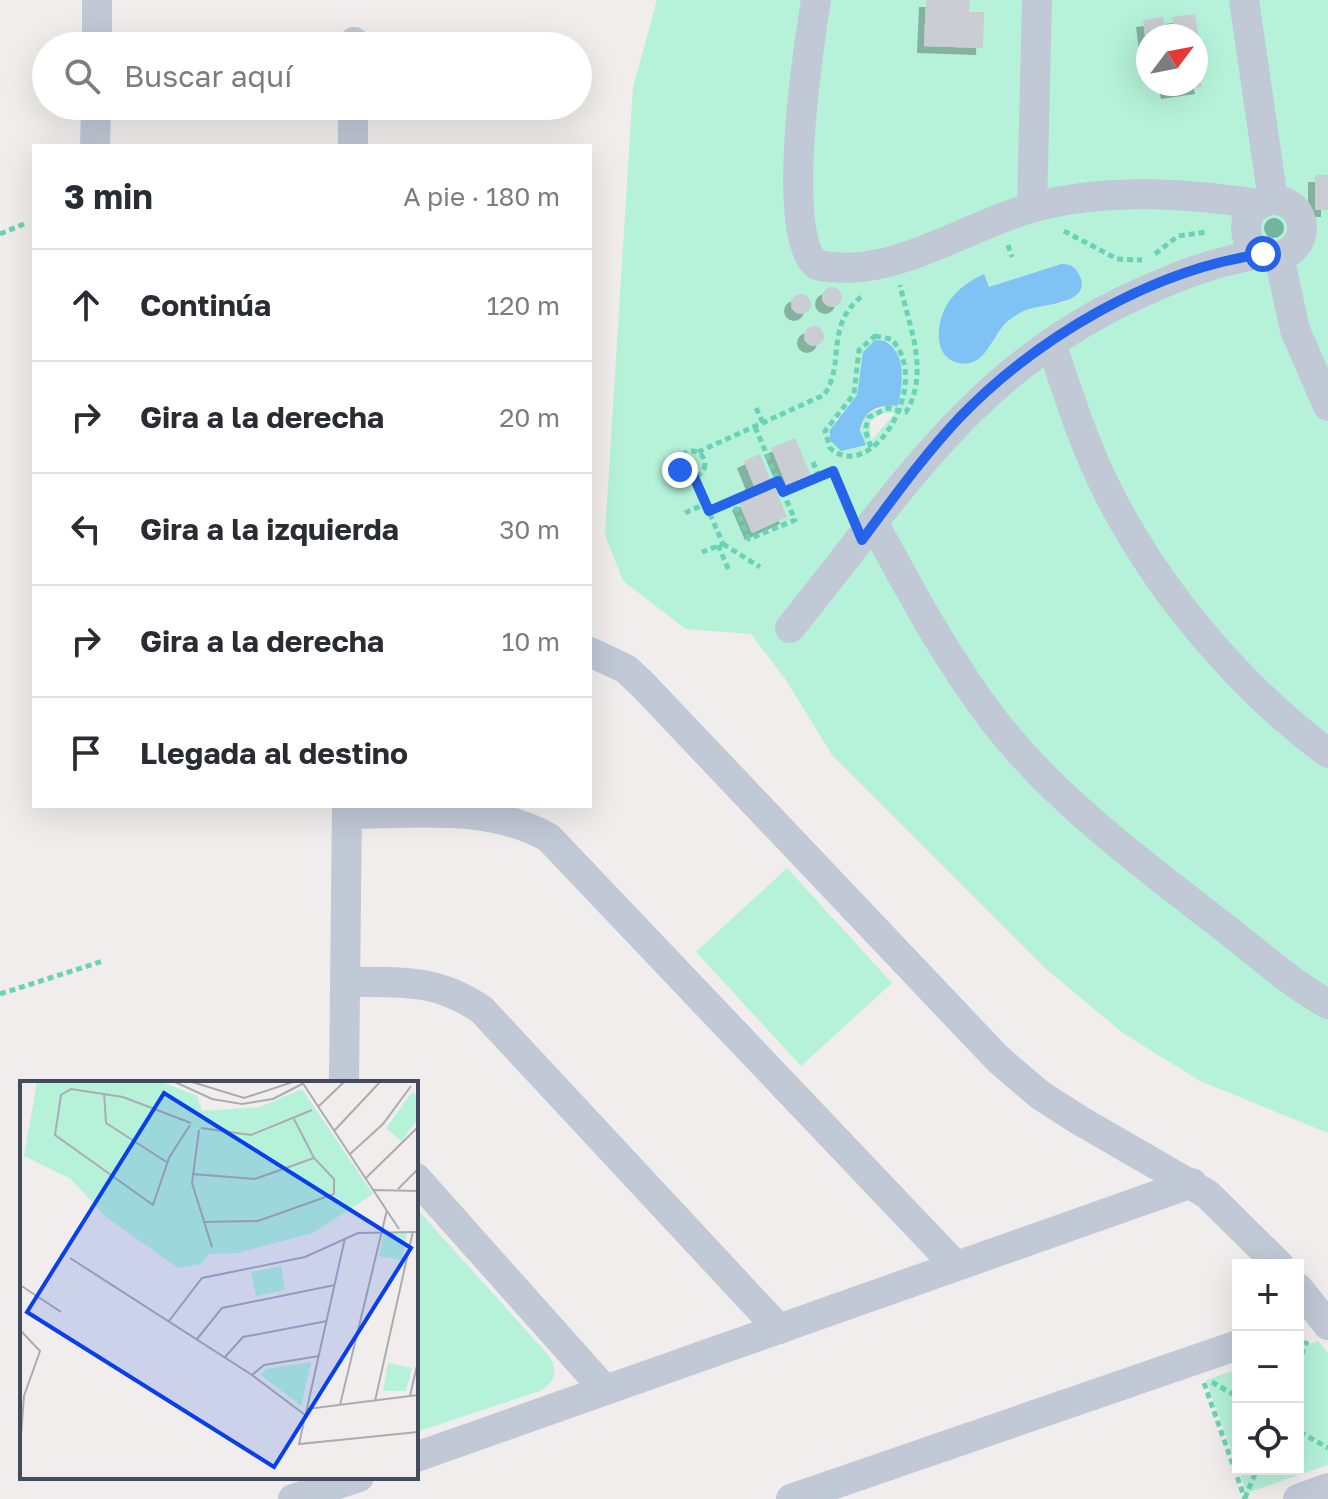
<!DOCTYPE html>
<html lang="es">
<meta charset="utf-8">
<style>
:root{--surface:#fff;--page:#f7f7f7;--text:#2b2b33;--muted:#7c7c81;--line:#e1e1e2}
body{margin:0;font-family:"Golos Text",sans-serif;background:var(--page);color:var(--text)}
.controls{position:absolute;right:24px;bottom:24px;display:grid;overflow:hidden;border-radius:0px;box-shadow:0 8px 32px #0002}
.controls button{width:72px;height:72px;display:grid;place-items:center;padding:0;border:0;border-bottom:2px solid var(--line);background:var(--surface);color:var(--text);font:40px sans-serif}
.compass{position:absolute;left:1136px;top:24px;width:72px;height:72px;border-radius:50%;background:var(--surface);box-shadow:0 8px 32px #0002;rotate:58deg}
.stop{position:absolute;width:24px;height:24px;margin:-18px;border:6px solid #2563eb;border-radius:50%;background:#fff}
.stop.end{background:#2563eb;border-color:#fff;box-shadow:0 2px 8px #0008}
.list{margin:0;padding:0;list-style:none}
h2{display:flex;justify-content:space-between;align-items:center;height:104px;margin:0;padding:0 32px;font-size:34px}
h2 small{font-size:26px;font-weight:400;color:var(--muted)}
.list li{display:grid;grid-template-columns:52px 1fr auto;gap:24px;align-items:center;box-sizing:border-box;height:112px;padding:0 32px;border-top:2px solid var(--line)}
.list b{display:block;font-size:30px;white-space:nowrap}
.list em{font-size:26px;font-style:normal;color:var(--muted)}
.icon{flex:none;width:44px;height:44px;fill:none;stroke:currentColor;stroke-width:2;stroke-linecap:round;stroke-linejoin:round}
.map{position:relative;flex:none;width:1328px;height:1499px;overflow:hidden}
.search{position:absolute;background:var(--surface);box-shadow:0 8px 32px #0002;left:32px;top:32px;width:560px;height:88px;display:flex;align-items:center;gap:20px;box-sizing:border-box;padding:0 28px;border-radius:44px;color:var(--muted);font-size:30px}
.panel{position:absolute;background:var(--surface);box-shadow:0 8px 32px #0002;left:32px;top:144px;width:560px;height:664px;border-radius:0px}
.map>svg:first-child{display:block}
.green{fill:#b5f2d9;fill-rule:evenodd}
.water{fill:#7ec3f3}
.building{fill:#cbcdd5;filter:url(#shadow)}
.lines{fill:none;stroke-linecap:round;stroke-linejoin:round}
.path{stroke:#6bd3b5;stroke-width:5;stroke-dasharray:6 4;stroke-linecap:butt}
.street{stroke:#c1c8d6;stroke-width:30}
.tree{fill:#74b39f}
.route{stroke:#2563eb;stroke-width:10}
.inset-road{fill:none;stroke:#abacb2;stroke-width:2}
.view{fill:#093eed;fill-opacity:0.15;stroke:#093eed;stroke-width:4}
.inset-edge{fill:none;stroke:#434b5c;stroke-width:4}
</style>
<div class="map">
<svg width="1328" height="1499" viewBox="0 0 1328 1499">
<defs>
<filter id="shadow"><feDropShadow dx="-7" dy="7" stdDeviation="0" flood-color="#0004"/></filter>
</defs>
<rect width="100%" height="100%" fill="#f0edec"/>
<!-- green -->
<g class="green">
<path d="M 657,0 L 1328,0 L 1328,1133 L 1200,1081 L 1123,1033 L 1045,968 L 832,755 L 786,680 L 751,634 L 686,629 L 623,581 L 605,535 L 633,87 ZM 1148,36 L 1196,36 L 1196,84 L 1148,84 ZM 984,274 L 989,287 L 1080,285 C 1072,311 1045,301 1025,310 C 1006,319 997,333 986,351 L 939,330 C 943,304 961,286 984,274 ZM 885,340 C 907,355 900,384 898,406 C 874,406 851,418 866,445 L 831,425 L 857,395 L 862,359 ZM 882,413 L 895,413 L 871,441 L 870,422 Z"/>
<polygon points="787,868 892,983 801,1066 696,952"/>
<path d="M 416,1208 L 549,1356 C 559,1370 555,1382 540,1391 L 416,1432 Z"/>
<polygon points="1318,1341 1328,1353 1328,1465 1247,1493 1206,1380 1238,1369 1238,1469 1298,1469 1298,1348"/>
</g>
<!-- water -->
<g class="water">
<path d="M 1061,264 C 1067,264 1073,265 1077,271 C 1098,303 1045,304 1029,309 C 1022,311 1014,316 1008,321 C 992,334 986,369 959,363 C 930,357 937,317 950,300 C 959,288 971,280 984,274 L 989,287 Z"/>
<path d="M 875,340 L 885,341 C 907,354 903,384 898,406 C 878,405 865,409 860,430 L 866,445 L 841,451 L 830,440 L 830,430 L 857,395 L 863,352 Z"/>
</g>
<!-- building -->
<g class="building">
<polygon points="926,0 970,0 969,12 984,12 983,48 924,46"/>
<polygon points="1195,14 1200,47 1196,48 1196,36 1148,36 1146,44 1143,20 1163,17 1165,28 1174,26 1172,17"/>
<polygon points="1196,60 1202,87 1168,92 1166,84 1196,84"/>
<rect x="1315" y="175" width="13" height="35"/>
<circle cx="832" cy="297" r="10"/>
<circle cx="801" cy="304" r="10"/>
<circle cx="814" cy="336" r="10"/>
<polygon points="795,438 811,476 787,486 771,448"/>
<polygon points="760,454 770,479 754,486 744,461"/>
<polygon points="775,488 787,517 752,533 739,503"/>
</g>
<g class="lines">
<!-- path -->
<g class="path">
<polyline points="1064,231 1117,259 1142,260"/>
<polyline points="0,234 24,224"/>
<polyline points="1008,245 1012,257"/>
<polyline points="1155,254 1178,236 1207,232"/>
<path d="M 875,336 L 891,339 C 934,381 872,486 830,448 L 825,431 L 854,394 L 859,350 Z"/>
<polyline points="756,408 763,423"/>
<polyline points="755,427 795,520 749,539 733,501 778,481"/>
<path d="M 871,447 L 865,430 L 869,417 L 888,408 L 906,412 C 930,372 909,326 900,285"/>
<circle cx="692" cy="464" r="13"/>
<path d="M 698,452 L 824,395 C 846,363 824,326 862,296"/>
<polyline points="813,462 819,477"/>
<polyline points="694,477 723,544 702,552"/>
<polyline points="783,492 833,471 849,509"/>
<polyline points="709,511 733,501"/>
<polyline points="685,513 705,504"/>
<polyline points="723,544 760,567"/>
<polyline points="718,545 729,571"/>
<polyline points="0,994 103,961"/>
<polyline points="1298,1364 1307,1341"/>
<polyline points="1212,1382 1238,1397"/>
<polyline points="1204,1383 1245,1499"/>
<polyline points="1298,1404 1302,1424 1298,1435"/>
<polyline points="1300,1432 1328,1448"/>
<polyline points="1245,1498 1257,1469"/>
</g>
<!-- street -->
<g class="street">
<path d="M 816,0 C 809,44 779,239 817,265 C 891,281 965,226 1034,207 C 1107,188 1185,193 1259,204"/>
<polyline points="1244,0 1273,200"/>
<polyline points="97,46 97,0"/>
<polyline points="354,46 354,42"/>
<polyline points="95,146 96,106"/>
<polyline points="353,146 353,106"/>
<circle cx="1274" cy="228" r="28"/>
<polyline points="1032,208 1037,0"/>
<polyline points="1279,256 1295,330 1328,406"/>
<path d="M 1051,343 C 1068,393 1084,445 1108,492 C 1158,591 1239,687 1328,753"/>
<path d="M 874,524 C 910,590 945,656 991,717 C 1051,796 1137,860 1216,921 C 1252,948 1288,982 1328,1004"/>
<path d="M 790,628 C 899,494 972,370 1136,295 C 1178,276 1217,260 1263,254"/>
<polyline points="590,652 626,669 644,686 998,1059 1040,1095 1079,1120 1207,1194 1279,1265"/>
<path d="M 347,814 C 415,814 488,803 549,838 L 956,1266"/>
<path d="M 345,982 C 399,982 436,978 482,1010 L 779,1329"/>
<polyline points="344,1083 347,806"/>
<polyline points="416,1178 605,1390"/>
<polyline points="1298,1288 1328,1325"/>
<polyline points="416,1457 1192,1183"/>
<polyline points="293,1499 359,1477"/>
<polyline points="791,1499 1238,1345"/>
<polyline points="1298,1499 1328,1488"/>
</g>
</g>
<!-- trees -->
<circle class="tree" cx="1274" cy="228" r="10"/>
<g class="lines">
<!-- route -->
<path class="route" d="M 680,470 L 694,477 L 709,511 L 778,481 L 783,492 L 833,471 L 862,540 C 894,497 925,454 961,416 C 1038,337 1153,269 1263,254"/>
</g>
<!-- overview -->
<g transform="translate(20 1081)">
<rect width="398" height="398" fill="#f0edec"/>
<path d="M 17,1 L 142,1 L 177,15 L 182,30 L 240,26 L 282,8 L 353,113 L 293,152 L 217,172 L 189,173 L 181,183 L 158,187 L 86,136 L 51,98 L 4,75 ZM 392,11 L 398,15 L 398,38 L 381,60 L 366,47 ZM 364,152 L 387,152 L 382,179 L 359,175 ZM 261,185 L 265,209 L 236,215 L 231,191 ZM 291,281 L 281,325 L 241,294 L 245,288 ZM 368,282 L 392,287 L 386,310 L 363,310 Z" fill="#b5f2d9"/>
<path class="inset-road" d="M 155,1 L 192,18 L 222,23 L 253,18 L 284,2M 172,1 L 224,17 L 273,1M 282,1 L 379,148M 84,12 L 86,42 L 148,82M 298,26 L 324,1M 170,44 L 149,77 L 133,124 L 35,54 L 41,14 L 51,8 L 103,16 L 171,42M 181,47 L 231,54 L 292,29M 179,49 L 172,102 L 192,166M 314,50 L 360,1M 330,73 L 363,43 L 391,5M 172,93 L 235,98 L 294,77M 346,97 L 398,46M 378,108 L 398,88M 354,109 L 398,110M 183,141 L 238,140 L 314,113 L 314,98 L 294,77 L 274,38M 325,157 L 279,363 L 398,351M 50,177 L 232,294 L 285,334M 0,204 L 41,231M 149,240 L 182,197 L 285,176 L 338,152 L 398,151M 0,249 L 20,270 L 4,315 L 0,367M 177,258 L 202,227 L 315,204M 205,276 L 223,256 L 307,240M 232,294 L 244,284 L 299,275M 390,315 L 398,280M 355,320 L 393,150M 320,324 L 367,129M 287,328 L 398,314"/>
<path class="view" d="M 144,12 L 391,167 L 254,386 L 7,231 Z"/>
<rect width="398" height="398" class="inset-edge"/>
</g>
</svg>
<div class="controls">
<button>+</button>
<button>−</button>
<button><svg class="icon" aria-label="locate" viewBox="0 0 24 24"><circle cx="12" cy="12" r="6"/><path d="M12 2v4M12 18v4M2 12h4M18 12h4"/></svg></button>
</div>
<svg class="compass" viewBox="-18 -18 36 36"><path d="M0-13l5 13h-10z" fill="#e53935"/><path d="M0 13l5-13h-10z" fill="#7c7c81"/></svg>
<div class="stop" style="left:1263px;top:254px"></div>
<div class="stop end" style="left:680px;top:470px"></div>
<div class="search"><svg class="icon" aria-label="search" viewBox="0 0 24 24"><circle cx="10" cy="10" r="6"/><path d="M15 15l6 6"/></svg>Buscar aquí</div>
<section class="panel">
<h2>3 min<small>A pie · 180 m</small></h2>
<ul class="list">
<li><svg class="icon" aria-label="ahead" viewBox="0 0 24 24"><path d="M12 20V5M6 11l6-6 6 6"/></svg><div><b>Continúa</b></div><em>120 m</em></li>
<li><svg class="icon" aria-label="right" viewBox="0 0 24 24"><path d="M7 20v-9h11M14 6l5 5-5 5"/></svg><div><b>Gira a la derecha</b></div><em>20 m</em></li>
<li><svg class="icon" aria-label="left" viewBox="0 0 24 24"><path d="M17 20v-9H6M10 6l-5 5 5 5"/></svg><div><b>Gira a la izquierda</b></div><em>30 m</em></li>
<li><svg class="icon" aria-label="right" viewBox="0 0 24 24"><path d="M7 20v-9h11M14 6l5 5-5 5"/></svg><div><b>Gira a la derecha</b></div><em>10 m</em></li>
<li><svg class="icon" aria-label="arrive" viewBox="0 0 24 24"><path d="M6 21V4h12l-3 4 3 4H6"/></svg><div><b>Llegada al destino</b></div></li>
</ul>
</section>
</div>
